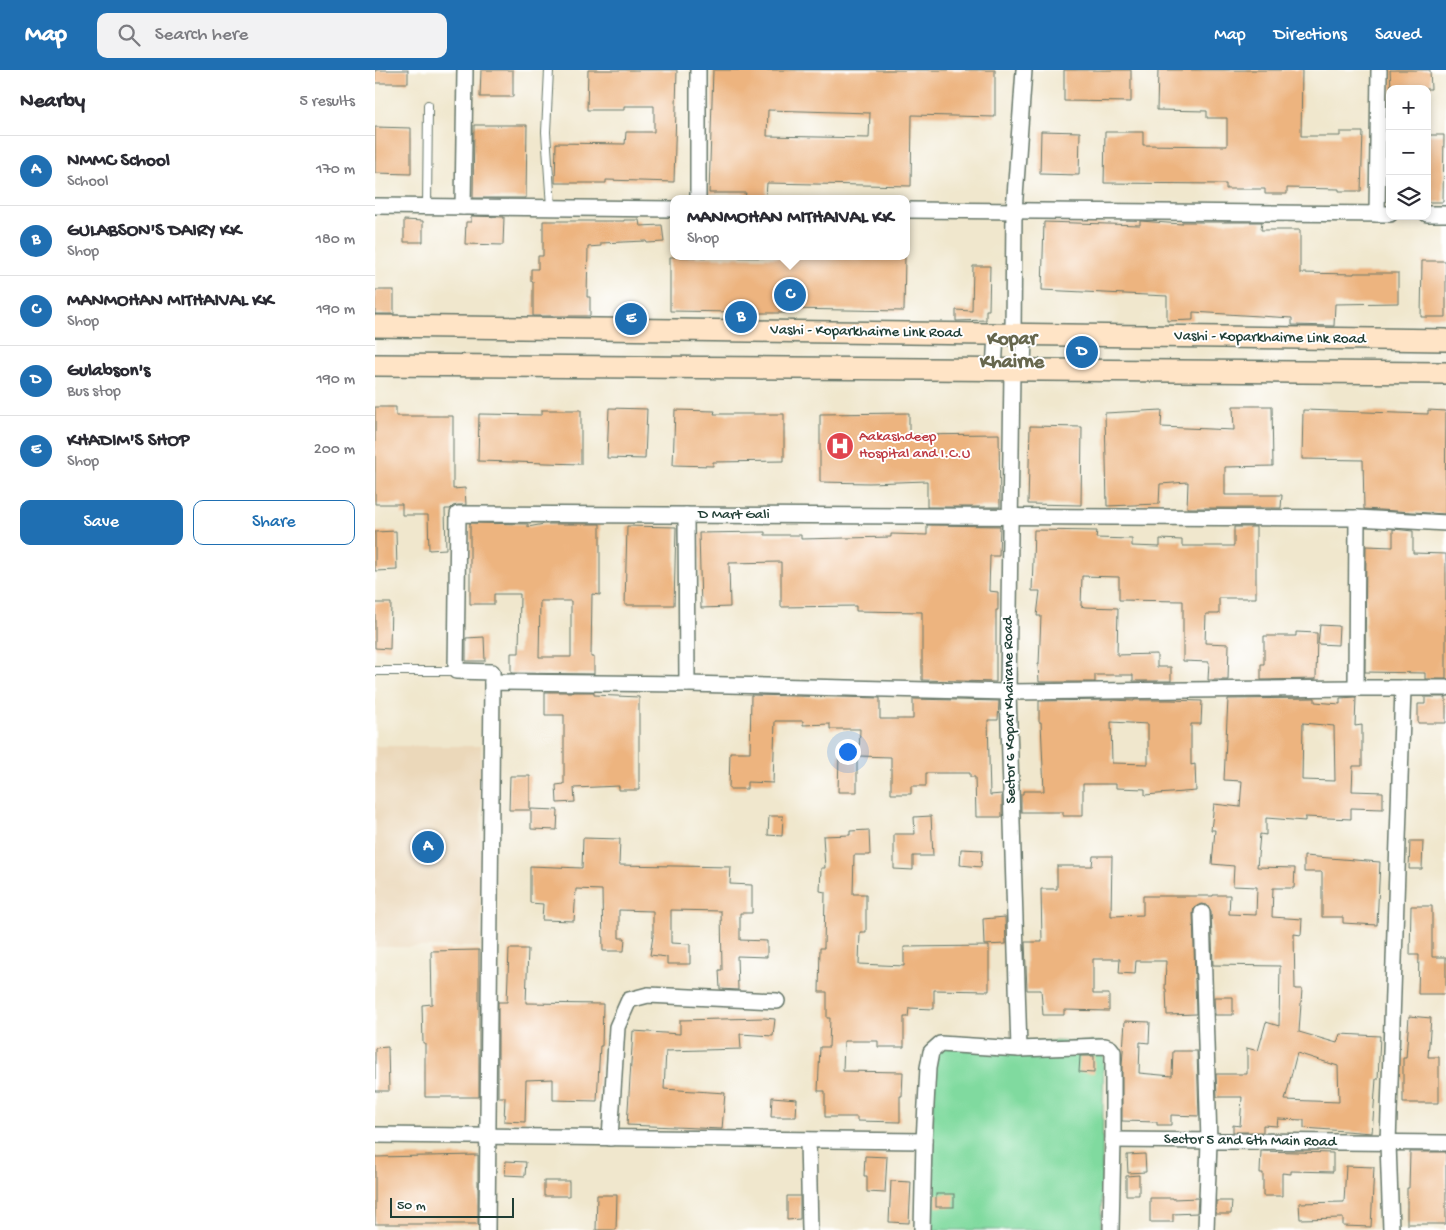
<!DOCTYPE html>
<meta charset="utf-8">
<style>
:root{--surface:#fff;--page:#f2f2f3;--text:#2b2b33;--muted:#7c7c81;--line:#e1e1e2;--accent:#1f6fb2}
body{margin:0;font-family:"Gochi Hand",sans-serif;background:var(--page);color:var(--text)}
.controls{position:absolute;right:15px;top:15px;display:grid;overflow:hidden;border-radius:10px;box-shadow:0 2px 8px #0003}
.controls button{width:45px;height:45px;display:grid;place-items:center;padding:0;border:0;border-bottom:1px solid var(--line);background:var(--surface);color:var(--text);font:25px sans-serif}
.scale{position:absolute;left:15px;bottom:12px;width:124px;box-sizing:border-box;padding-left:5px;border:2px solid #1f3d34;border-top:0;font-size:14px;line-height:18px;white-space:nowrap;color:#1f3d34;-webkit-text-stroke:4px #fff;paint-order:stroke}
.you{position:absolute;left:472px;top:681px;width:18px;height:18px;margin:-12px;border:4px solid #fff;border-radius:50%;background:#1a73e8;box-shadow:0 0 0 8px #1a73e833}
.badge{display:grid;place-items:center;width:32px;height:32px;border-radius:50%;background:var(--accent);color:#fff;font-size:16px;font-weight:700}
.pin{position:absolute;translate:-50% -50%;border:2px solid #fff;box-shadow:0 1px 5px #0006}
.popup{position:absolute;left:295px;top:125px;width:240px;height:65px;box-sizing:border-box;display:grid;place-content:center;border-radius:10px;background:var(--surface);filter:drop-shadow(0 1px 4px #0005);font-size:16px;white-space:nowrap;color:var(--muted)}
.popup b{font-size:19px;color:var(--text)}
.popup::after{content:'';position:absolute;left:50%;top:100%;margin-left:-10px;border:10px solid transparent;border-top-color:var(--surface)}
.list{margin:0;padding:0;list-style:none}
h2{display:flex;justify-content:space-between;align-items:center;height:65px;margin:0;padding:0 20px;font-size:21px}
h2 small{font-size:16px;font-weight:400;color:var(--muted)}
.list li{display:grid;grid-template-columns:32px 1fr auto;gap:15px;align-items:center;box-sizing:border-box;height:70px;padding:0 20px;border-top:1px solid var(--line)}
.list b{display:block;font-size:19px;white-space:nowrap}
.list p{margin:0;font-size:16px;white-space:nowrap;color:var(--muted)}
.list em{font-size:16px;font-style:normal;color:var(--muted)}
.actions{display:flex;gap:10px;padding:15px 20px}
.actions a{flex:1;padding:11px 0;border:1px solid var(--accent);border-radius:10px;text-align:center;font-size:18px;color:var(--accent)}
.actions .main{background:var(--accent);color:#fff}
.icon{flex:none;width:28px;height:28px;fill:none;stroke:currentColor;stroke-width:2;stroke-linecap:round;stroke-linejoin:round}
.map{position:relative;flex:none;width:1071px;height:1160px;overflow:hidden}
header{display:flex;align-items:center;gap:30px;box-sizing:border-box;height:70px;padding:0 25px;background:var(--accent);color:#fff}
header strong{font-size:24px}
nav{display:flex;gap:28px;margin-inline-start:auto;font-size:18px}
.search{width:350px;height:45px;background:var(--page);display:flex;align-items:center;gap:12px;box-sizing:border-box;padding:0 18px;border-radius:10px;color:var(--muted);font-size:19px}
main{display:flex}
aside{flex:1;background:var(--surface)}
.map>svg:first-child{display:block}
.built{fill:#ebd8ba}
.green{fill:#80da9f;stroke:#508c6a}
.building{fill:#edb47f;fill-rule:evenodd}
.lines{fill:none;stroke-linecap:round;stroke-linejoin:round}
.service-casing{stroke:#68786a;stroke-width:10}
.minor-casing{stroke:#68786a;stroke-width:18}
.secondary-casing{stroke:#68786a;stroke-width:24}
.service{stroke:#fff;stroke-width:8}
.minor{stroke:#fff;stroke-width:15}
.secondary{stroke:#ffe4c6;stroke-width:21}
.labels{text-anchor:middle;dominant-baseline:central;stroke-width:4;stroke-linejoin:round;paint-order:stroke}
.street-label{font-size:15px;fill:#1f3d34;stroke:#fff}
.health-label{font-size:15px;fill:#be3a42;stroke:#fff;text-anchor:start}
.district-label{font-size:20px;font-weight:bold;fill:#67674e;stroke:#fff}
</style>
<header>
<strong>Map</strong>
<div class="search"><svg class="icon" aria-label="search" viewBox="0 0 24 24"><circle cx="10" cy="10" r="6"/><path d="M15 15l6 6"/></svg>Search here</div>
<nav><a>Map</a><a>Directions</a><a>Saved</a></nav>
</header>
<main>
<aside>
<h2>Nearby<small>5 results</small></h2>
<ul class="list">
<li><span class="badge">A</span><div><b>NMMC School</b><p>School</p></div><em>170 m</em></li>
<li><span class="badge">B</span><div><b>GULABSON'S DAIRY KK</b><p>Shop</p></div><em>180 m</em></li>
<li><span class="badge">C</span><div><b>MANMOHAN MITHAIVAL KK</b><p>Shop</p></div><em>190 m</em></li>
<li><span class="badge">D</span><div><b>Gulabson's</b><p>Bus stop</p></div><em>190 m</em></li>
<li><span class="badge">E</span><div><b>KHADIM'S SHOP</b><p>Shop</p></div><em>200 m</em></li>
</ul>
<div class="actions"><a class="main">Save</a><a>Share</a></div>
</aside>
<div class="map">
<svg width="1071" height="1160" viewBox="0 0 1071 1160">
<rect width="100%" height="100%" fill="#fff"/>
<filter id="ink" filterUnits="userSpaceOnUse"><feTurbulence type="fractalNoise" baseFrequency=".02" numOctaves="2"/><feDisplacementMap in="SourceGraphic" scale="10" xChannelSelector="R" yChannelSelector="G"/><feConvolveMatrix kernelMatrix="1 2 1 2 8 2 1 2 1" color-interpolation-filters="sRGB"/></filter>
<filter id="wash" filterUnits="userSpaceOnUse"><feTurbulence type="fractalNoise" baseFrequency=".0096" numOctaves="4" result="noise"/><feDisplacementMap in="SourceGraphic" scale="20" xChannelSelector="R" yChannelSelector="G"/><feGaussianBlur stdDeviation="1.12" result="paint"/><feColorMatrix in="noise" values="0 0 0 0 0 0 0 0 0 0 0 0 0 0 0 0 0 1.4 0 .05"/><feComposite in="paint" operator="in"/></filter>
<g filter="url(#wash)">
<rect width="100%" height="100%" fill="#f0e7cd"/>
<!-- built -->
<rect class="built" x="0" y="676" width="106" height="201"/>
<!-- green -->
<polygon class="green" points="559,969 729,972 726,1160 556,1160"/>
<g id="blocks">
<!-- building -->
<g class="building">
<rect x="0" y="0" width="33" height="13"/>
<polygon points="106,0 138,0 138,27 105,27"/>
<polygon points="213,0 302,0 299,112 231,110 231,113 180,113 181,73 250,74 251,62 279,62 279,36 249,36 249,40 212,40"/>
<path d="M 338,0 L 620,0 L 620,47 L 537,45 L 536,116 L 392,113 L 391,127 L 370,127 L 371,123 L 334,123 ZM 393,40 L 495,43 L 494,68 L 392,66 Z"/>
<polygon points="689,0 756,0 756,32 689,31"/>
<polygon points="783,0 927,0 926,66 965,66 965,62 988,62 986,121 964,121 964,119 912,118 912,124 890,124 890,119 851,119 851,114 729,113 730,62 768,62 768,75 852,76 852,48 832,48 832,41 782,40"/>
<polygon points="1015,0 1055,0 1056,19 1016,19"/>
<polygon points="99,55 152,55 151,128 98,128"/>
<polygon points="0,57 36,58 36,104 0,103"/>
<polygon points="666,61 705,62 704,105 665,104"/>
<polygon points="1052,65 1069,65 1068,132 1052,132"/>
<polygon points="96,146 129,147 128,175 90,174 91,152 96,152"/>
<polygon points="29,150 48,151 48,172 29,172"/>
<polygon points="249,150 264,150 265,156 287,155 289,172 272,173 271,171 226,173 226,176 213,177 212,227 215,227 215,246 158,246 158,211 156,211 156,199 163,199 163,186 168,186 168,151 249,151"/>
<polygon points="765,151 807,154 807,152 887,152 886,160 925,160 925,203 979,204 979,203 1023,203 1023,233 960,234 959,256 917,255 917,248 818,242 818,250 792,251 792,226 667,220 669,152 765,155"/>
<polygon points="426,186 530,186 529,241 412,239 412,243 361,243 361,242 295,241 295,187 426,188"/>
<polygon points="1047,191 1071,191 1071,247 1046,247"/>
<polygon points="598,196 615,196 614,240 611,240 611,250 581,251 581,240 597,241"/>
<rect x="0" y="220" width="19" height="24"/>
<polygon points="858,336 897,336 898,396 850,397 850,425 907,425 906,438 812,438 813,412 785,414 784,434 732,436 730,343 787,340 786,357 859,360"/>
<polygon points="0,337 21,337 21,346 78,346 78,419 90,418 91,435 83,435 78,436 75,439 70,439 71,479 54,480 53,445 27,445 27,434 0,434"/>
<polygon points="234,338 272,339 270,389 232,388"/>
<polygon points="167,340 206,340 206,394 103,391 104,344 167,345"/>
<polygon points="300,340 340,341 339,344 409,344 409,391 338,392 338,396 298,395"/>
<polygon points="928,340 1053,344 1053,340 1071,341 1070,444 989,439 988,390 927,389"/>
<polygon points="534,343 534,365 624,364 625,437 552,437 552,411 494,413 445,412 445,344"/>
<polygon points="655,356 707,357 706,435 653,434"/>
<path d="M 95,453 L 153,454 L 153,457 L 169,454 L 225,454 L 225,525 L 217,524 L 216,587 L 219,587 L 219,604 L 136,603 L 136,583 L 144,583 L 145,524 L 119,524 L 119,534 L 95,534 ZM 165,531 L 196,531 L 196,587 L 164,587 Z"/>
<polygon points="552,455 625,456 624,486 615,486 614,521 623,522 623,540 621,540 621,612 547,610 547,542 481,541 481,536 406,537 406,492 354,493 355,537 326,538 324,463 390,462 390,465 426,465 426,469 516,467 516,464 552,465"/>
<polygon points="252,456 301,457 299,535 250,535"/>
<polygon points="859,457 881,457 881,528 844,528 844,544 831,544 830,573 854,574 853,610 833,610 834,592 808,591 808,531 744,530 744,507 707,506 706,536 710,537 743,538 742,585 782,584 782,597 796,597 796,611 758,611 758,605 720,605 720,612 664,612 663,594 664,594 666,546 662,546 665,521 657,521 659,460 722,461 721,468 757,469 757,476 785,477 785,469 807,470 807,476 859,476"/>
<polygon points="1018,459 1038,461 1038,483 1071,484 1071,609 1050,609 1050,603 990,602 991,476 1018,477"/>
<polygon points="21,461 22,500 0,501 0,462"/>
<polygon points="0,533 16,533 15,579 0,578"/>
<polygon points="945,555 964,556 963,575 943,574"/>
<polygon points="921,562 942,563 941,609 886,610 886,594 889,594 889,566 921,566"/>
<polygon points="109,567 110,591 91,591 91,568"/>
<polygon points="170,622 219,622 219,625 264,627 264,720 244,720 244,716 199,718 200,732 182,733 181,715 189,714 189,645 170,645"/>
<polygon points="376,625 505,628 505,649 538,649 538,629 624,631 623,650 613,650 615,725 627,724 627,747 601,747 600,707 595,707 595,703 551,703 551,716 536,716 536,724 516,724 516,687 484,686 485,659 455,659 455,654 428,655 428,651 400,651 398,713 372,712 372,719 354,719 355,682 375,682"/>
<path d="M 981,627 L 980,656 L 987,655 L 987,696 L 978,696 L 977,721 L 1008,722 L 1008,739 L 976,738 L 976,749 L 930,747 L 930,751 L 891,748 L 891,765 L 885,764 L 882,797 L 920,798 L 919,818 L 898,818 L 897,847 L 927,849 L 926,865 L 919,864 L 920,919 L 927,919 L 924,962 L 962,973 L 965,964 L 1005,966 L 1003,1009 L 1001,1009 L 997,1063 L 929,1058 L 929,1050 L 903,1049 L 902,1056 L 888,1055 L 888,1062 L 858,1062 L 858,1055 L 865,1056 L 867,1027 L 842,1027 L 841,1004 L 872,1004 L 872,978 L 883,981 L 891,952 L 904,956 L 905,896 L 838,895 L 836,842 L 832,835 L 826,834 L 819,838 L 818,843 L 821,944 L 792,945 L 791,919 L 790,919 L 791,891 L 761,891 L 760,904 L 744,903 L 745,889 L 718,889 L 718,924 L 734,924 L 734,941 L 689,940 L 689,945 L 668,945 L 666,920 L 652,920 L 650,872 L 667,872 L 666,819 L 682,819 L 682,796 L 717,796 L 718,786 L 737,786 L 736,846 L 768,845 L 768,826 L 838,826 L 838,825 L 855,825 L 854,844 L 881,845 L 882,817 L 858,816 L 859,796 L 837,794 L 840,760 L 836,760 L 839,734 L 865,737 L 867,711 L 849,710 L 853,629 L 940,628 L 940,632 L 965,634 L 965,628 ZM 928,653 L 959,656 L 960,711 L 927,710 ZM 922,983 L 963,996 L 964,1032 L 910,1030 Z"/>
<polygon points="1050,627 1071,627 1071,653 1043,653 1043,634 1050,634"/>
<path d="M 737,630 L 759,631 L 759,630 L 796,630 L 827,631 L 826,654 L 816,654 L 816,695 L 820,694 L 821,721 L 770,725 L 770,719 L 741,718 L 741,714 L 708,714 L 708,746 L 688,746 L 688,742 L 646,742 L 646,724 L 648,724 L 648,721 L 669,721 L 666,652 L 664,652 L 664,631 ZM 736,652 L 773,654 L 773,694 L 737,693 Z"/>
<polygon points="464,685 482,685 482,722 463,722"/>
<polygon points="135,706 155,706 155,740 134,740"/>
<polygon points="156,739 183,740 182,760 156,759"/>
<polygon points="394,746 408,746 407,766 393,765"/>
<polygon points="556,746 558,786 538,786 538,800 519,799 519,764 540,764 539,747"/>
<polygon points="494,760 495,785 479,785 478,824 491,824 491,862 485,862 484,894 529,896 529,877 614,876 614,921 559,920 559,939 534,938 533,947 529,947 529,977 503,977 503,971 469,971 468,1001 528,1002 527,1026 525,1026 525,1052 482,1051 482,1047 450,1047 450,1021 443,1021 445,977 454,977 455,948 452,948 452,922 444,922 445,878 449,878 450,822 445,821 446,798 450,798 448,766 475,765 475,761"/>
<polygon points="208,768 245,769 244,795 356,797 355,814 377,815 377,843 365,843 365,870 392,871 392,887 362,886 363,920 345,919 344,900 347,900 346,841 296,840 296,873 315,874 315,894 292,894 292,887 275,885 278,866 278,841 244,840 244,868 250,868 249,881 228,881 227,820 201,819 199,851 167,850 168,834 155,833 155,796 207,798"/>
<polygon points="1035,771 1048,771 1047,799 1034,799"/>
<polygon points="586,779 607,780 606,797 585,795"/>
<polygon points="929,786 1005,792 1002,855 968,853 968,847 947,847 947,802 929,802"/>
<polygon points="1036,836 1057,836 1057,887 1071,887 1071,924 1043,924 1044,885 1035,885"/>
<polygon points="630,847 631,874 609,875 608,849"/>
<polygon points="134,879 153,879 151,933 228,934 227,976 225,976 222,1031 178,1030 178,1009 151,1010 150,1052 129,1051 130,1027 123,1027 123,932 132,932"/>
<polygon points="104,880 104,1027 50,1027 50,973 48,973 47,935 57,934 56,881"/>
<polygon points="839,927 858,927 858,945 840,945"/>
<polygon points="1034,946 1056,948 1053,987 1064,987 1064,1033 1028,1033 1028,988 1031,988"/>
<polygon points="389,948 400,949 398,966 365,964 366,979 291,981 289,1019 350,1023 347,1059 252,1055 258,961 305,964 305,950"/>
<polygon points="750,951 775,952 774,973 765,972 764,1003 797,1006 798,981 822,981 824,1046 796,1045 796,1055 782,1055 782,1052 747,1051 747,996"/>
<polygon points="13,977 14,1021 0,1021 0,978"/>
<polygon points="705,986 719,986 719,1003 704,1002"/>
<polygon points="397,1027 422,1029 421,1047 396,1047"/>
<polygon points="886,1081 958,1083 958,1102 916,1101 916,1104 907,1103 907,1126 888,1126 888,1103 885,1103"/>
<polygon points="1035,1082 1071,1082 1071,1154 1032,1154 1032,1118 1034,1118"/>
<polygon points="770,1084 771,1102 753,1103 752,1085"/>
<polygon points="103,1085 103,1154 0,1154 0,1087"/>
<polygon points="490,1086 512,1087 510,1123 492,1122 492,1106 489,1106"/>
<polygon points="131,1091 151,1092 150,1106 130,1105"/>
<polygon points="971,1096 999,1097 996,1157 968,1156 968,1148 925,1149 924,1133 969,1132"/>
<polygon points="764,1105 764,1125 751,1125 751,1106"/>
<rect x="169" y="1111" width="25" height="15"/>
<polygon points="516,1111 536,1112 534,1153 514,1152"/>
<rect x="561" y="1124" width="18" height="13"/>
<polygon points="222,1125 242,1125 241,1160 221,1160"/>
<polygon points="412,1126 425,1126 425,1149 412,1150"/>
<polygon points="775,1128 798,1128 798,1129 823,1128 822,1143 798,1144 798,1152 775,1152"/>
<polygon points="841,1131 857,1131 856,1144 841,1144"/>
</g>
</g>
</g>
<g filter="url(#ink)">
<use href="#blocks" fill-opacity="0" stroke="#68786a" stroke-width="1"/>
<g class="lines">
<!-- service casing -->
<g class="service-casing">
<g id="service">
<polyline points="174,0 171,62 176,137"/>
<polyline points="52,137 53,35"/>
<polyline points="0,601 81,601"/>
</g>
</g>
<!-- minor casing -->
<g class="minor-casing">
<g id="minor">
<polyline points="323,129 323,0"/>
<polyline points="0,136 299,139"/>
<polyline points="88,137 90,0"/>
<polyline points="531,140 1015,144"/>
<polyline points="1002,144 1004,0"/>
<polyline points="1052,144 1071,144"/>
<polyline points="638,264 639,141 649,0"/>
<polyline points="619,300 621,264"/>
<polyline points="637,300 633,622 644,979"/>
<polyline points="648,300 649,264"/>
<polyline points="311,445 312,614"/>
<polyline points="117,612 117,602 81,601 83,444 982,448 1071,453"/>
<polyline points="981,618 982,448"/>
<polyline points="827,843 834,1071 831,1160"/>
<polyline points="0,1065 549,1071"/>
<polyline points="235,1068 242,957 254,930 273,925 402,931"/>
<polyline points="433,1070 435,1160"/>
<polyline points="738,1070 1071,1073"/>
<polyline points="112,1160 117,612 312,614 633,622 981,618 1071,618"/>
<polyline points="547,1160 549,1071 553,998 556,982 565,974 644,979 730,976 735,978 738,982 738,1070 736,1160"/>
<polyline points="1016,1160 1013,1073 1028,618"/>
</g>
</g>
<!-- secondary casing -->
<g class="secondary-casing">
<g id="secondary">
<polyline points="0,256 1071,270"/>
<polyline points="0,295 1071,303"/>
</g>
</g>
<!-- service -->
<use href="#service" class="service"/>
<!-- minor -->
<use href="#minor" class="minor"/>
<!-- secondary -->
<use href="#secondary" class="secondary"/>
</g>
</g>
<!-- icons -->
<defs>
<g id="hospital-disc" transform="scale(1.4375)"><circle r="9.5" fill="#e0444e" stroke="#fff"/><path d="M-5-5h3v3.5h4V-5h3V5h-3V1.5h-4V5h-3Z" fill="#fff"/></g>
</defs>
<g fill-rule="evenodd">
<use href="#hospital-disc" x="465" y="376"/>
</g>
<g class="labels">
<!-- street labels -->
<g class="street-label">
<text transform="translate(491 262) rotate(1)">Vashi - Koparkhairne Link Road</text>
<text transform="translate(895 268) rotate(1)">Vashi - Koparkhairne Link Road</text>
<text x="359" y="445">D Mart Gali</text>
<text transform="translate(635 640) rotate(-91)">Sector 6 Kopar Khairane Road</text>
<text transform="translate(875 1071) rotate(1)">Sector 5 and 6th Main Road</text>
</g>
<!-- health labels -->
<g class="health-label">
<text x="484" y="367">Aakashdeep<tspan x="484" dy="17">Hospital and I.C.U</tspan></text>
</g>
<!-- district labels -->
<g class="district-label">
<text x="637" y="270">Kopar<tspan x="637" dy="23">Khairne</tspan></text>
</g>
</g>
</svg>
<div class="controls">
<button>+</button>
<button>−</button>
<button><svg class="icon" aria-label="layers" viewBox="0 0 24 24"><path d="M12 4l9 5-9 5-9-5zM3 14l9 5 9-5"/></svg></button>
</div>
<div class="scale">50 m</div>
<div class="you"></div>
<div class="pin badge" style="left:53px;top:777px">A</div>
<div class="pin badge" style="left:366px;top:247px">B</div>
<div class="pin badge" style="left:415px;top:225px">C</div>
<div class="popup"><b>MANMOHAN MITHAIVAL KK</b>Shop</div>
<div class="pin badge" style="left:707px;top:282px">D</div>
<div class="pin badge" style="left:256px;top:249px">E</div>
</div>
</main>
